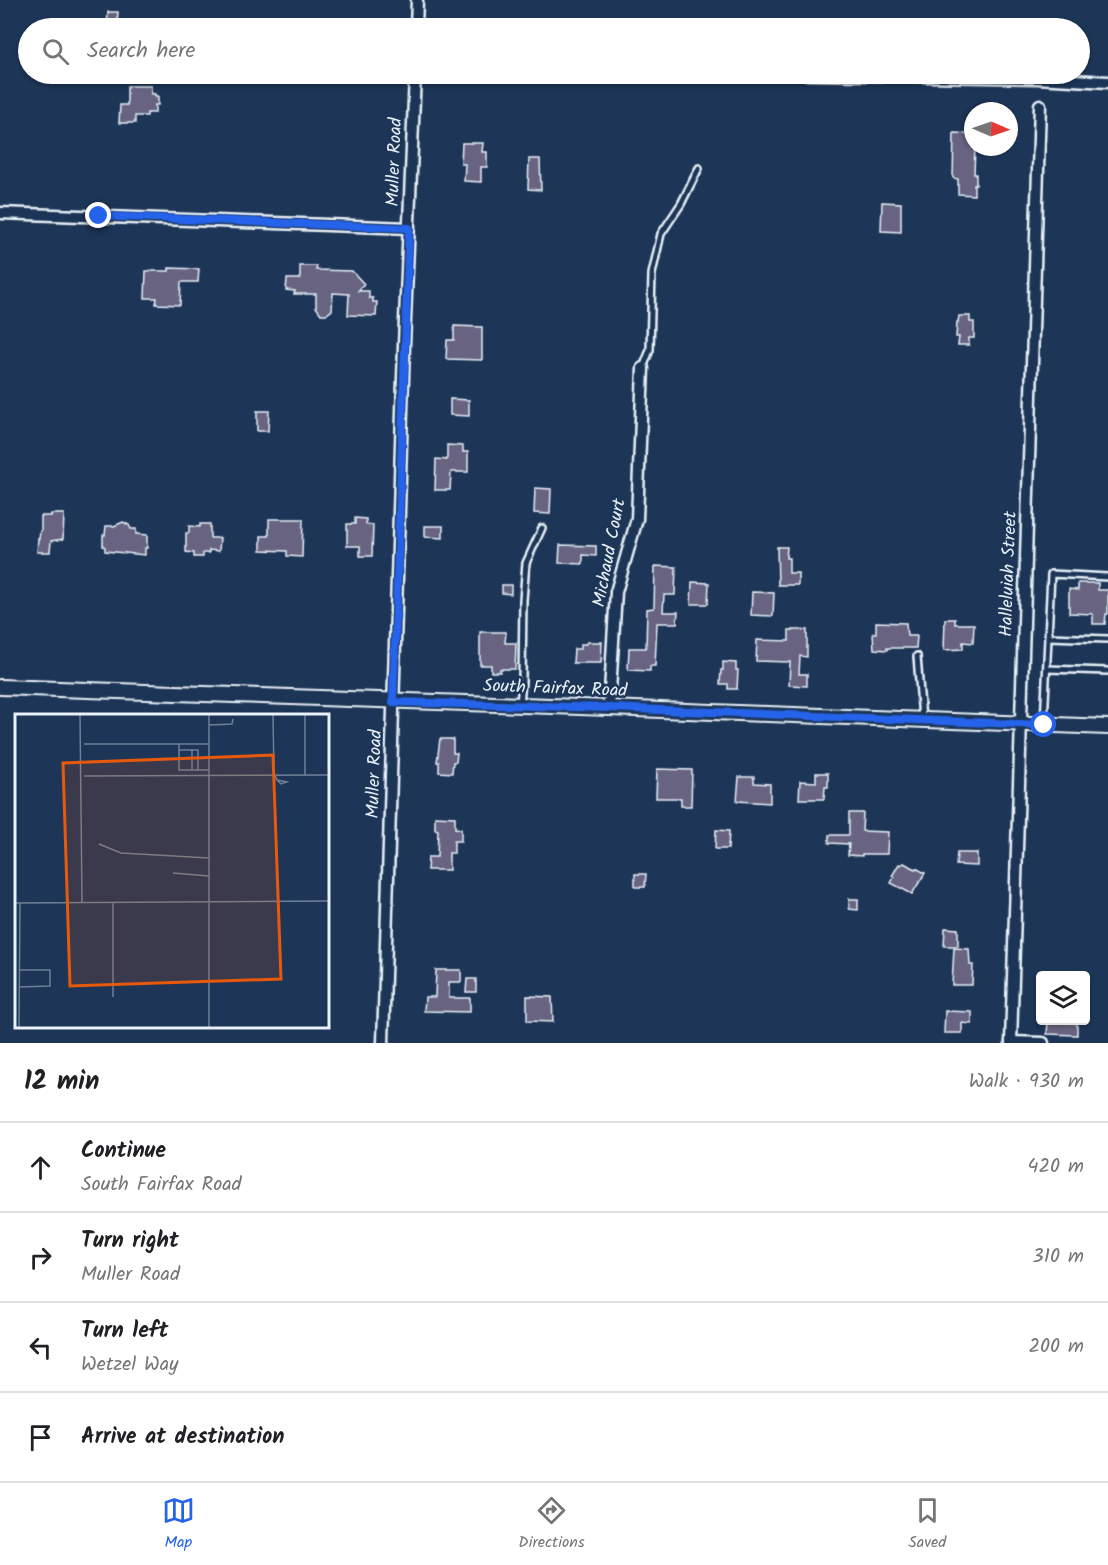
<!DOCTYPE html>
<meta charset="utf-8">
<style>
:root{--surface:#fff;--page:#f6f6f6;--text:#202124;--muted:#757577;--line:#e0e0e0;--accent:#2563eb}
body{margin:0;font-family:Kalam,sans-serif;background:var(--page);color:var(--text)}
.controls{position:absolute;right:18px;bottom:18px;display:grid;overflow:hidden;border-radius:6px;box-shadow:0 2px 4px #0004}
.controls button{width:54px;height:54px;display:grid;place-items:center;padding:0;border:0;border-bottom:2px solid var(--line);background:var(--surface);color:var(--text);font:30px sans-serif}
.compass{position:absolute;left:964px;top:102px;width:54px;height:54px;border-radius:50%;background:var(--surface);box-shadow:0 2px 4px #0004;rotate:92deg}
.stop{position:absolute;width:18px;height:18px;margin:-14px;border:4px solid #2563eb;border-radius:50%;background:#fff}
.stop.end{background:#2563eb;border-color:#fff;box-shadow:0 2px 6px #0008}
.list{margin:0;padding:0;list-style:none}
h2{display:flex;justify-content:space-between;align-items:center;height:78px;margin:0;padding:0 24px;font-size:26px}
h2 small{font-size:20px;font-weight:400;color:var(--muted)}
.list li{display:grid;grid-template-columns:39px 1fr auto;gap:18px;align-items:center;box-sizing:border-box;height:90px;padding:0 24px;border-top:2px solid var(--line)}
.list b{display:block;font-size:22px;white-space:nowrap}
.list p{margin:0;font-size:20px;white-space:nowrap;color:var(--muted)}
.list em{font-size:20px;font-style:normal;color:var(--muted)}
.icon{flex:none;width:33px;height:33px;fill:none;stroke:currentColor;stroke-width:2;stroke-linecap:round;stroke-linejoin:round}
.map{position:relative;flex:none;width:1108px;height:1043px;overflow:hidden}
.search{position:absolute;background:var(--surface);box-shadow:0 2px 4px #0004;left:18px;right:18px;top:18px;height:66px;display:flex;align-items:center;gap:15px;box-sizing:border-box;padding:0 21px;border-radius:33px;color:var(--muted);font-size:22px}
.sheet{height:438px;background:var(--surface)}
nav{display:flex;justify-content:space-around;align-items:center;box-sizing:border-box;height:84px;border-top:2px solid var(--line);background:var(--surface);font-size:16px;color:var(--muted)}
nav a{display:grid;justify-items:center;gap:3px}
nav .on{color:var(--accent)}
.map>svg:first-child{display:block}
.building{fill:#676481;stroke:#e8f1f8;stroke-width:1.5}
.lines{fill:none;stroke-linecap:round;stroke-linejoin:round}
.service-casing{stroke:#e8f1f8;stroke-width:10}
.minor-casing{stroke:#e8f1f8;stroke-width:15}
.tertiary-casing{stroke:#e8f1f8;stroke-width:18}
.service{stroke:#1d3557;stroke-width:5}
.minor{stroke:#1d3557;stroke-width:10}
.tertiary{stroke:#1d3557;stroke-width:14}
.route{stroke:#2563eb;stroke-width:8}
.labels{text-anchor:middle;dominant-baseline:central;stroke-width:5;stroke-linejoin:round;paint-order:stroke}
.street-label{font-size:18px;fill:#e8f1f8;stroke:#1d3557}
.inset-road{fill:none;stroke:#6e8097;stroke-width:1.5}
.view{fill:#e8590c;fill-opacity:0.15;stroke:#e8590c;stroke-width:3}
.inset-edge{fill:none;stroke:#e8f1f8;stroke-width:3}
</style>
<div class="map">
<svg width="1108" height="1043" viewBox="0 0 1108 1043">
<rect width="100%" height="100%" fill="#1d3557"/>
<filter id="ink" filterUnits="userSpaceOnUse"><feTurbulence type="fractalNoise" baseFrequency=".0167" numOctaves="2"/><feDisplacementMap in="SourceGraphic" scale="12" xChannelSelector="R" yChannelSelector="G"/><feConvolveMatrix kernelMatrix="1 2 1 2 8 2 1 2 1" color-interpolation-filters="sRGB"/></filter>
<g filter="url(#ink)">
<!-- building -->
<g class="building">
<polygon points="108,12 118,12 117,27 107,27"/>
<polygon points="127,86 151,86 151,94 155,94 155,96 158,96 158,105 155,105 155,113 147,113 147,116 135,116 135,123 119,123 120,105 127,105"/>
<polygon points="954,133 973,134 973,147 975,147 974,174 976,174 976,185 974,185 974,195 958,194 958,179 953,178"/>
<polygon points="462,143 483,143 482,152 487,152 487,167 481,167 481,182 464,181 465,164 461,164"/>
<polygon points="529,159 540,159 541,190 528,189"/>
<polygon points="882,202 901,203 901,232 881,231"/>
<polygon points="300,266 317,266 316,270 352,271 364,284 358,291 369,291 369,298 373,298 373,302 377,302 376,316 348,315 349,294 333,293 332,310 327,314 321,314 316,307 316,294 294,294 295,291 286,290 287,279 300,279"/>
<polygon points="169,268 199,269 198,282 181,282 180,305 156,304 157,298 145,298 146,271 169,271"/>
<polygon points="959,316 970,316 970,322 974,322 974,338 969,338 969,345 958,345 959,337 956,337 957,322 958,322"/>
<polygon points="454,326 482,327 482,360 446,359 447,340 454,340"/>
<polygon points="450,399 469,400 469,416 450,415"/>
<polygon points="257,411 269,411 268,431 257,431"/>
<polygon points="447,445 463,446 463,452 468,452 468,472 451,472 450,490 435,490 436,459 447,460"/>
<polygon points="535,488 551,489 550,514 534,513"/>
<polygon points="51,514 64,514 63,539 51,541 50,552 37,552 38,539 39,539 40,531 41,531 41,516 51,516"/>
<polygon points="355,518 366,519 366,524 373,525 372,556 360,556 360,546 347,546 347,524 355,524"/>
<polygon points="269,519 303,519 302,557 287,556 287,551 261,550 261,536 269,536"/>
<polygon points="123,522 129,525 131,529 136,529 136,534 147,535 147,548 145,548 145,555 105,551 105,547 103,546 103,535 105,535 106,526 114,526"/>
<polygon points="200,524 210,524 210,538 220,538 219,551 209,550 209,553 203,553 203,557 194,557 194,553 186,552 186,533 189,533 189,526 200,527"/>
<polygon points="425,526 443,526 443,538 425,537"/>
<polygon points="560,545 596,546 596,556 583,555 583,564 559,563"/>
<polygon points="777,547 787,547 786,558 789,558 789,573 798,573 798,585 778,585"/>
<polygon points="655,566 676,567 675,595 664,595 663,612 678,612 677,623 657,623 655,666 650,666 650,671 628,670 629,648 646,648 647,609 654,608"/>
<polygon points="692,582 709,583 708,604 691,604"/>
<polygon points="1078,583 1098,583 1098,590 1108,590 1108,614 1106,614 1105,624 1093,624 1093,614 1069,613 1069,589 1078,590"/>
<polygon points="502,585 511,585 511,594 502,593"/>
<polygon points="752,592 774,593 773,616 751,615"/>
<polygon points="945,619 955,619 955,624 974,624 973,643 963,642 963,649 944,650"/>
<polygon points="876,622 906,623 907,636 917,636 916,648 887,648 887,650 874,649 873,633 876,633"/>
<polygon points="789,630 807,630 807,657 800,656 799,674 807,674 807,686 789,685 790,662 756,661 757,640 789,641"/>
<polygon points="480,632 506,632 505,643 516,643 515,669 500,669 500,672 491,672 491,665 480,665"/>
<polygon points="587,642 602,642 601,663 573,663 574,649 581,649 581,644 586,644"/>
<polygon points="723,662 736,663 736,670 738,670 737,689 728,689 728,684 720,684 721,670 723,670"/>
<polygon points="440,739 453,739 453,753 457,753 456,762 453,762 452,773 439,772 439,762 437,762"/>
<polygon points="657,769 692,770 691,806 681,806 681,798 656,798"/>
<polygon points="816,773 828,773 828,787 825,787 824,799 799,799 800,781 816,782"/>
<polygon points="739,777 754,777 754,783 770,784 770,803 737,801"/>
<polygon points="849,813 863,813 862,831 888,832 887,854 862,854 862,856 848,855 849,844 829,843 829,835 849,835"/>
<polygon points="435,816 455,817 455,828 461,829 461,841 454,841 454,853 449,853 449,870 427,870 428,857 437,857 438,830 435,829"/>
<polygon points="716,830 729,831 728,849 715,849"/>
<polygon points="957,853 977,853 977,866 956,865"/>
<polygon points="904,863 915,869 916,868 925,873 912,894 891,883 894,877 892,876 899,864 901,865"/>
<polygon points="635,874 646,874 645,887 635,887"/>
<polygon points="849,899 858,899 858,910 849,909"/>
<polygon points="945,928 958,929 958,946 944,946"/>
<polygon points="954,948 969,949 970,965 973,965 972,985 952,985"/>
<polygon points="436,970 461,970 461,982 449,982 449,998 470,998 470,1012 424,1011 425,997 435,997"/>
<polygon points="467,979 476,979 476,992 466,992"/>
<polygon points="527,996 552,997 553,1022 527,1021"/>
<polygon points="945,1011 972,1012 972,1024 962,1023 962,1033 944,1033"/>
<polygon points="1048,1022 1077,1023 1077,1035 1047,1034"/>
</g>
<g class="lines">
<!-- service casing -->
<g class="service-casing">
<g id="service">
<polyline points="643,368 650,350 652,274 661,234 681,204 699,168"/>
<polyline points="1048,637 1108,639"/>
<polyline points="917,656 922,719"/>
<polyline points="1047,669 1108,671"/>
<polyline points="520,704 522,682 523,600 526,563 542,528"/>
<polyline points="1044,723 1051,574 1108,577"/>
</g>
</g>
<!-- minor casing -->
<g class="minor-casing">
<g id="minor">
<polyline points="416,28 417,0"/>
<polyline points="807,74 1037,78 1108,82"/>
<polyline points="0,213 409,228"/>
<polyline points="609,708 616,592 637,519 643,368"/>
<polyline points="1011,1042 1043,1043"/>
<polyline points="383,1043 404,345 415,74"/>
<polyline points="1011,1043 1040,105"/>
</g>
</g>
<!-- tertiary casing -->
<g class="tertiary-casing">
<polyline id="tertiary" points="0,687 609,708 1108,727"/>
</g>
<!-- service -->
<use href="#service" class="service"/>
<!-- minor -->
<use href="#minor" class="minor"/>
<!-- tertiary -->
<use href="#tertiary" class="tertiary"/>
</g>
</g>
<g class="lines" filter="url(#ink)">
<!-- route -->
<polyline class="route" points="99,216 409,228 393,702 609,708 1044,725"/>
</g>
<g class="labels">
<!-- street labels -->
<g class="street-label">
<text transform="translate(395 162) rotate(-88)">Muller Road</text>
<text transform="translate(610 553) rotate(-79)">Michaud Court</text>
<text transform="translate(1009 574) rotate(-88)">Halleluiah Street</text>
<text transform="translate(555 689) rotate(2)">South Fairfax Road</text>
<text transform="translate(375 774) rotate(-88)">Muller Road</text>
</g>
</g>
<!-- overview -->
<g transform="translate(15 714)">
<rect width="314" height="314" fill="#1d3557"/>
<path class="inset-road" d="M 65,1 L 67,188M 258,1 L 259,61M 290,1 L 290,61M 194,11 L 217,10 L 218,5M 69,30 L 194,30M 164,30 L 164,56 L 194,56M 164,36 L 183,36 L 183,56M 177,56 L 177,36M 260,61 L 262,66 L 272,68 L 266,70 L 262,66M 69,62 L 314,61M 84,130 L 106,139 L 194,144M 158,159 L 194,162M 0,189 L 314,187M 4,256 L 35,256 L 35,272 L 4,273M 98,283 L 98,188M 4,313 L 5,189M 194,313 L 194,1"/>
<path class="view" d="M 258,41 L 266,265 L 55,272 L 48,49 Z"/>
<rect width="314" height="314" class="inset-edge"/>
</g>
</svg>
<div class="controls">
<button><svg class="icon" aria-label="layers" viewBox="0 0 24 24"><path d="M12 4l9 5-9 5-9-5zM3 14l9 5 9-5"/></svg></button>
</div>
<svg class="compass" viewBox="-18 -18 36 36"><path d="M0-13l5 13h-10z" fill="#e53935"/><path d="M0 13l5-13h-10z" fill="#757577"/></svg>
<div class="stop" style="left:1044px;top:725px"></div>
<div class="stop end" style="left:99px;top:216px"></div>
<div class="search"><svg class="icon" aria-label="search" viewBox="0 0 24 24"><circle cx="10" cy="10" r="6"/><path d="M15 15l6 6"/></svg>Search here</div>
</div>
<section class="sheet">
<h2>12 min<small>Walk · 930 m</small></h2>
<ul class="list">
<li><svg class="icon" aria-label="ahead" viewBox="0 0 24 24"><path d="M12 20V5M6 11l6-6 6 6"/></svg><div><b>Continue</b><p>South Fairfax Road</p></div><em>420 m</em></li>
<li><svg class="icon" aria-label="right" viewBox="0 0 24 24"><path d="M7 20v-9h11M14 6l5 5-5 5"/></svg><div><b>Turn right</b><p>Muller Road</p></div><em>310 m</em></li>
<li><svg class="icon" aria-label="left" viewBox="0 0 24 24"><path d="M17 20v-9H6M10 6l-5 5 5 5"/></svg><div><b>Turn left</b><p>Wetzel Way</p></div><em>200 m</em></li>
<li><svg class="icon" aria-label="arrive" viewBox="0 0 24 24"><path d="M6 21V4h12l-3 4 3 4H6"/></svg><div><b>Arrive at destination</b></div></li>
</ul>
</section>
<nav>
<a class="on"><svg class="icon" aria-label="map" viewBox="0 0 24 24"><path d="M3 6l6-2 6 2 6-2v14l-6 2-6-2-6 2zM9 4v14M15 6v14"/></svg>Map</a>
<a><svg class="icon" aria-label="directions" viewBox="0 0 24 24"><path d="M12 3l9 9-9 9-9-9zM9 14v-3h6M13 9l2 2-2 2"/></svg>Directions</a>
<a><svg class="icon" aria-label="saved" viewBox="0 0 24 24"><path d="M7 4h10v16l-5-4-5 4z"/></svg>Saved</a>
</nav>
